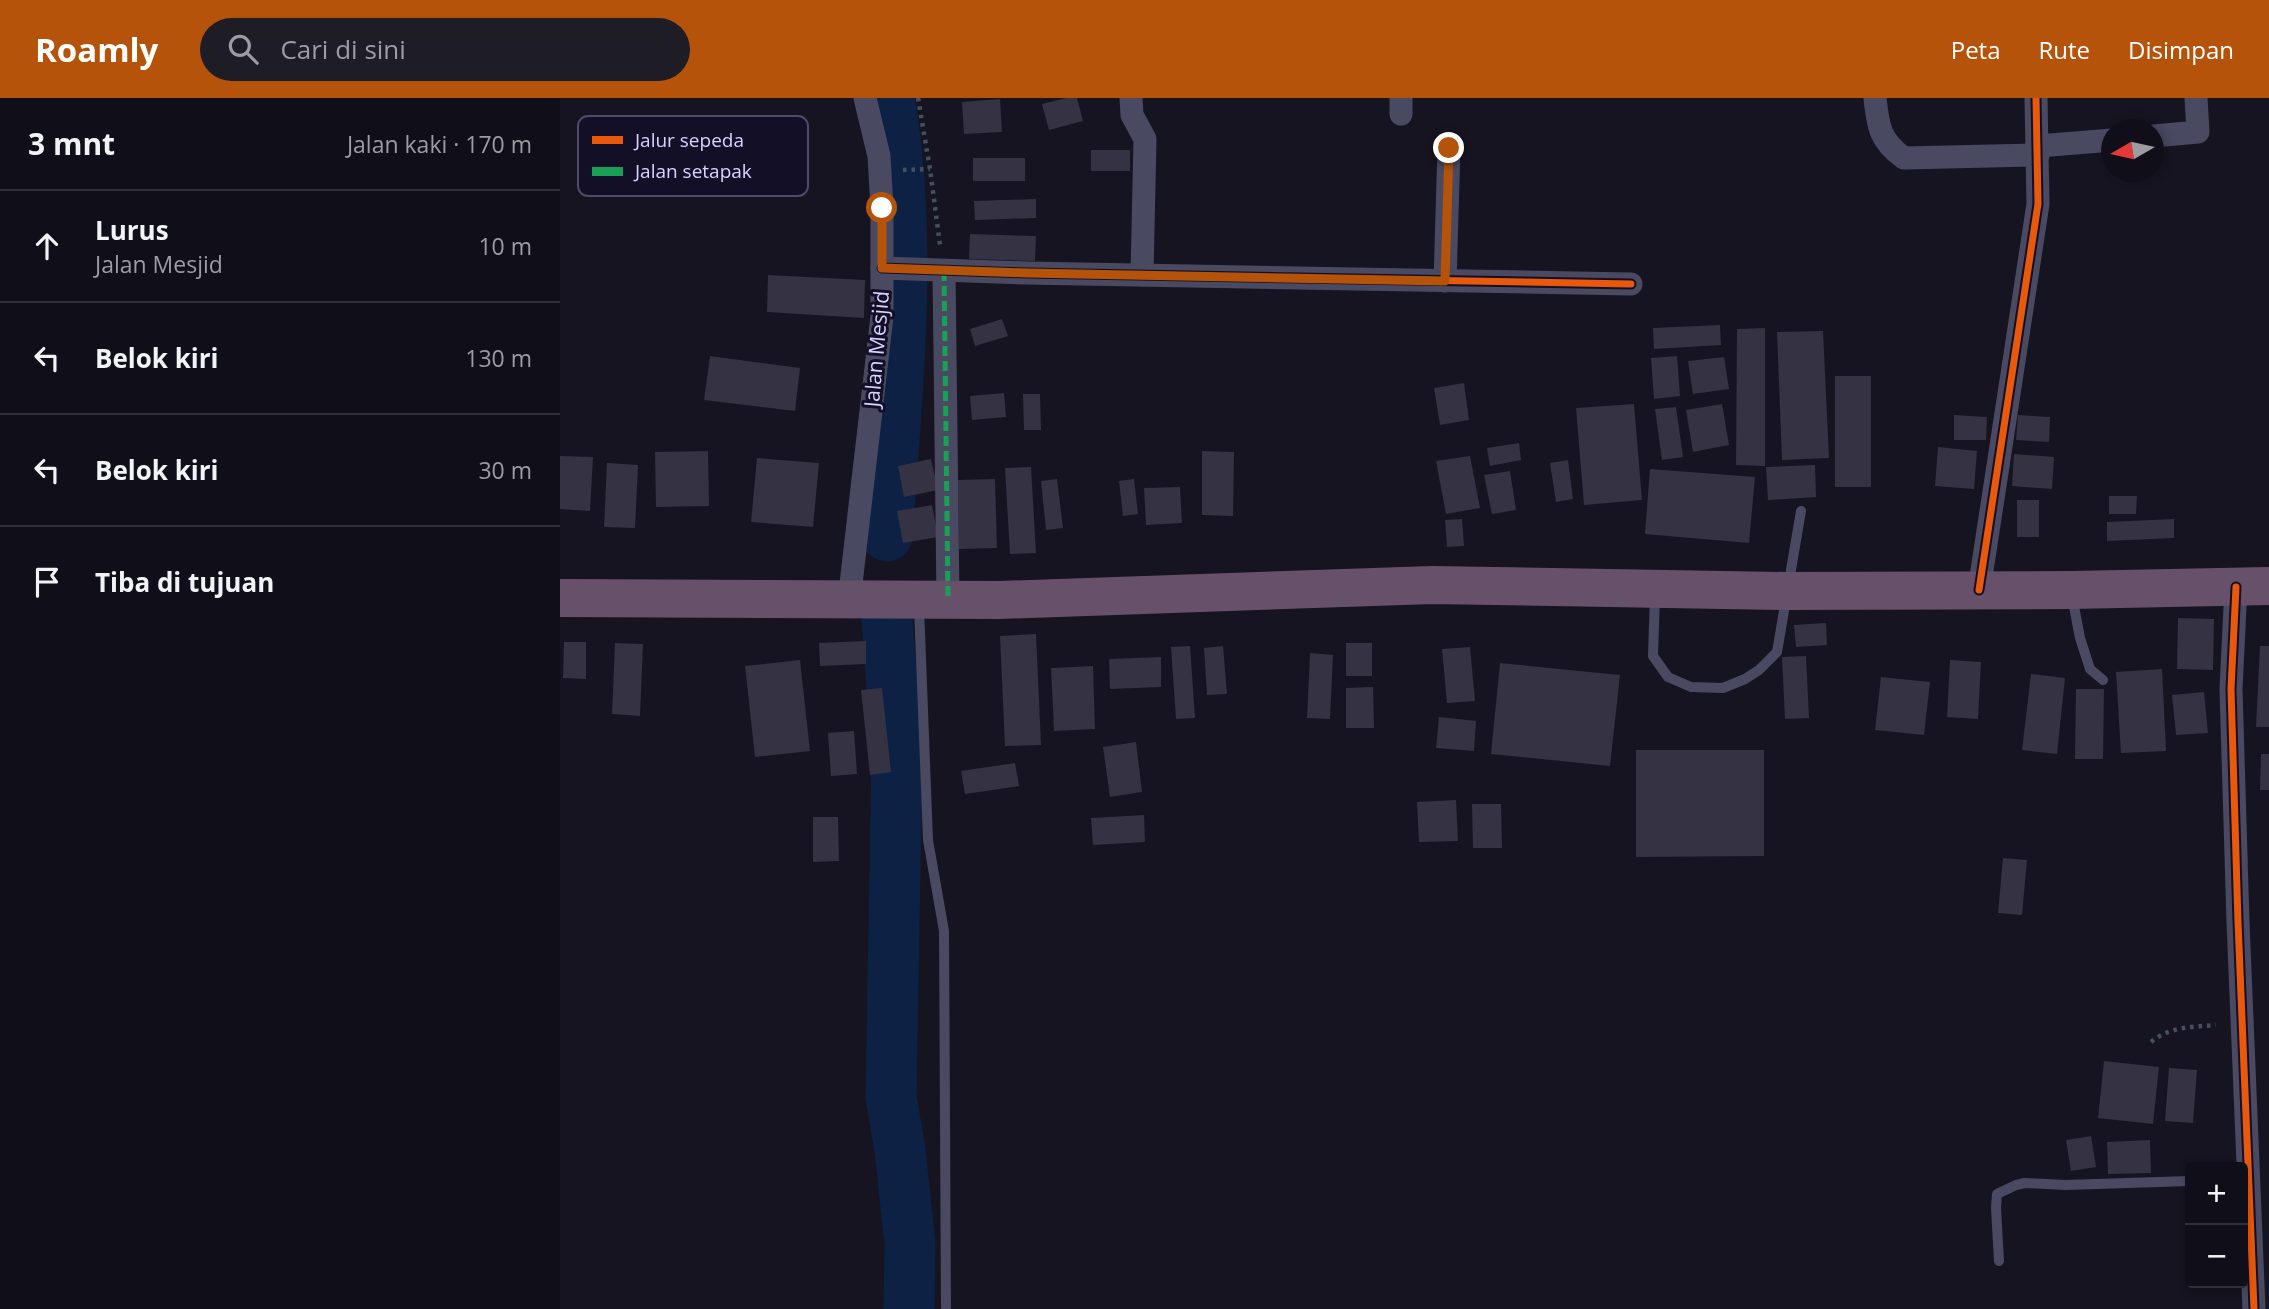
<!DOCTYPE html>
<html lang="id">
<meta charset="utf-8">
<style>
:root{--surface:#100f19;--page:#1e1d26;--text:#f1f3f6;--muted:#9c9ca2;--line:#302f38;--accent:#b45309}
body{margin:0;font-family:"Open Sans",sans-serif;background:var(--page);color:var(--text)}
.controls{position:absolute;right:21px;bottom:21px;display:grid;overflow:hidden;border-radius:7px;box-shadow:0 4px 10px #0003}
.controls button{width:63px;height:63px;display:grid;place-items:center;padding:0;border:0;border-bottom:2px solid var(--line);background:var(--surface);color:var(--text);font:35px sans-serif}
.compass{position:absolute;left:1541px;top:21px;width:63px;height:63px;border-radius:50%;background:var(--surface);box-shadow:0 4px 10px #0003;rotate:261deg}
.stop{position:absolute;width:21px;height:21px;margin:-16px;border:5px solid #b45309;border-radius:50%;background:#fff}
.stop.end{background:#b45309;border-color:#fff;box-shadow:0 2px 7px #0008}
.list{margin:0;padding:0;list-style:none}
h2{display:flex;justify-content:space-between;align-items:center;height:91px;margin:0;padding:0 28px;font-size:30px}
h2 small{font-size:23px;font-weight:400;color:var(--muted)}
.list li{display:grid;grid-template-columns:46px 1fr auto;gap:21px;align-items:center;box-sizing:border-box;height:112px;padding:0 28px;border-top:2px solid var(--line)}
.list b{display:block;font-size:26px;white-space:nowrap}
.list p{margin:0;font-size:23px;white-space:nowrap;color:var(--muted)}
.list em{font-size:23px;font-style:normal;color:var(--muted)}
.icon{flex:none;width:38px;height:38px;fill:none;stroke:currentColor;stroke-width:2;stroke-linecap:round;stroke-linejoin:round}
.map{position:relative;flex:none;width:1709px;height:1211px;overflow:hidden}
header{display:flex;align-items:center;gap:42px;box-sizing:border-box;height:98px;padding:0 35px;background:var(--accent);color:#fff}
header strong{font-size:33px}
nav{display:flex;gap:38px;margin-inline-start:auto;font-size:24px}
.search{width:490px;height:63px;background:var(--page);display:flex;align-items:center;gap:18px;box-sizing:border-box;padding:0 24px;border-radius:38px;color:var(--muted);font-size:26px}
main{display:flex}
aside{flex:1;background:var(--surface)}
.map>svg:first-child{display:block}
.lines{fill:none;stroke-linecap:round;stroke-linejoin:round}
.river{stroke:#0d2144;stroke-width:51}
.building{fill:#343243}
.path{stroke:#44505f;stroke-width:4.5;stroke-dasharray:3.5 5;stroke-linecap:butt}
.lane{stroke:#4a4962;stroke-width:10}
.street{stroke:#4a4962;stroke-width:23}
.highway{stroke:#67516a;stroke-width:38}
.quiet{stroke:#1a9f57;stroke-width:5;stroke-dasharray:10 5;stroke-linecap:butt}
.cycleway-casing{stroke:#130f26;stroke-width:11}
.cycleway{stroke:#e8590c;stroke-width:7}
.route{stroke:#b45309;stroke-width:9}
.labels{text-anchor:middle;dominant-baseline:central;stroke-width:6;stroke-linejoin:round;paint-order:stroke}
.street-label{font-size:21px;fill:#d9d4ff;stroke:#130f26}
.key{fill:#130f26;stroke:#4e4a67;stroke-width:2}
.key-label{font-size:19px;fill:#d9d4ff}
</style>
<header>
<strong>Roamly</strong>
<div class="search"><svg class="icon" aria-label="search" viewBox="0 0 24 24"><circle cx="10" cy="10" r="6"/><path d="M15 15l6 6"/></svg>Cari di sini</div>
<nav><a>Peta</a><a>Rute</a><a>Disimpan</a></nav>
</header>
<main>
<aside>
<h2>3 mnt<small>Jalan kaki · 170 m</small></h2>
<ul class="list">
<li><svg class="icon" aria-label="ahead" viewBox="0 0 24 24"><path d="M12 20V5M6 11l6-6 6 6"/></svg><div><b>Lurus</b><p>Jalan Mesjid</p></div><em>10 m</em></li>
<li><svg class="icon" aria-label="left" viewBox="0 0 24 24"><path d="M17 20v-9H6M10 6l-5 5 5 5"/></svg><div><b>Belok kiri</b></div><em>130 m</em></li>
<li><svg class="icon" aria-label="left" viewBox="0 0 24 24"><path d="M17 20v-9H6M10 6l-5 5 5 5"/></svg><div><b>Belok kiri</b></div><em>30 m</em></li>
<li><svg class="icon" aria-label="arrive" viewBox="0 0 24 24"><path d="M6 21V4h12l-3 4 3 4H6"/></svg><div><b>Tiba di tujuan</b></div></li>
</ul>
</aside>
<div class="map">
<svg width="1709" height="1211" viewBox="0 0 1709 1211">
<rect width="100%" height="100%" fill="#161421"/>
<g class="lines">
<!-- river -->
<g class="river">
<path d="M 327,438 C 337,294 354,143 329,0"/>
<polyline points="327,522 337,657 331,999 340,1052 350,1146 349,1211"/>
</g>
</g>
<!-- building -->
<g class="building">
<polygon points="506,0 517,0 523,23 489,32 482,6"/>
<polygon points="440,1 442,34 404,36 402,4"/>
<rect x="531" y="52" width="39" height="21"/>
<rect x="413" y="60" width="52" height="23"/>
<polygon points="476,101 476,120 415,122 414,103"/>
<polygon points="410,136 476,138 475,163 409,161"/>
<polygon points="208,177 305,182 304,220 207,214"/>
<polygon points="442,221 448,238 415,248 410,231"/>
<polygon points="1160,227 1161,247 1094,251 1093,230"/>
<polygon points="1205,230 1205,368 1176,367 1177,231"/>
<polygon points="1263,233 1269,360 1222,362 1217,234"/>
<polygon points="150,258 240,270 235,313 144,302"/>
<polygon points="1117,258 1120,298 1094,301 1091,260"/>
<polygon points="1164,259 1169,291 1133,296 1128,263"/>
<rect x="1275" y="278" width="36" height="111"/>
<polygon points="904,285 909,322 880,327 874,290"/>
<polygon points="444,295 446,319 412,322 410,298"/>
<polygon points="463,296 480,296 481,332 464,332"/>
<polygon points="1074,306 1082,402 1024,407 1016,310"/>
<polygon points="1162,306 1169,347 1133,354 1126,312"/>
<polygon points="1116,309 1123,359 1102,362 1095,311"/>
<polygon points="1394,317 1427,319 1426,342 1394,342"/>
<polygon points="1458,317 1490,319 1489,344 1456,342"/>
<polygon points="959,345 961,362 930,368 927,350"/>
<polygon points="1378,349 1417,353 1414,391 1375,388"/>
<polygon points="148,353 149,408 96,409 95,354"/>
<polygon points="642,353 674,354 673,418 642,417"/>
<polygon points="1454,356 1494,359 1492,391 1452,388"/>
<polygon points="0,358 33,359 30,413 0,411"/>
<polygon points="910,358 920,410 886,416 876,363"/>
<polygon points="197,360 259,365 253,429 191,424"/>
<polygon points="371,361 378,392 344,399 338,368"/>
<polygon points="1008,362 1013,401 996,404 990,365"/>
<polygon points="47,365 78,367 75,430 44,429"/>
<polygon points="1255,367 1256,399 1208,402 1206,369"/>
<polygon points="471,369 476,455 450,456 445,370"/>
<polygon points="1090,371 1195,379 1189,445 1085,436"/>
<polygon points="950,373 956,412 932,416 924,377"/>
<polygon points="435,381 437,450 399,451 398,382"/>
<polygon points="497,381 503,430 486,432 481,383"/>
<polygon points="574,381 578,416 563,418 559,383"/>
<polygon points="620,389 622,425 586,427 584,390"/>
<polygon points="1549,398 1577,398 1576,416 1549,416"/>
<rect x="1457" y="402" width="22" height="37"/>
<polygon points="372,407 378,439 343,445 337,413"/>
<polygon points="902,421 904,448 887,449 885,422"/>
<polygon points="1614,421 1614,440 1547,443 1547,424"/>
<polygon points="1618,520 1654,521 1653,572 1617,571"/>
<polygon points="1266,525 1267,547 1236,549 1234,527"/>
<polygon points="476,536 481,647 445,648 440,538"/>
<polygon points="306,543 306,566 260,568 259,545"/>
<polygon points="4,544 26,544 26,581 3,580"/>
<polygon points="55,545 83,546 80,618 52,616"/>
<rect x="786" y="545" width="26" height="33"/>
<polygon points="630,548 635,620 616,621 611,549"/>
<polygon points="663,548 667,596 647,597 644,550"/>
<polygon points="1700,548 1709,548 1709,629 1696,629"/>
<polygon points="910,549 915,603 887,605 882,551"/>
<polygon points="750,555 773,557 770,621 747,620"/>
<polygon points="1246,558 1249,620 1225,621 1222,559"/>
<polygon points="601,559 601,589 550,591 549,561"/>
<polygon points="240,562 250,653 195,659 185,568"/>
<polygon points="1390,562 1421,564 1418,621 1387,619"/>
<polygon points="940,565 1060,577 1050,668 931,656"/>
<polygon points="533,568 535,631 494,633 491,570"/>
<polygon points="1602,571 1606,653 1561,655 1556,574"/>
<polygon points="1471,576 1505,580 1497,656 1462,652"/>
<polygon points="1321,579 1370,584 1364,637 1315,632"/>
<polygon points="813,589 814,630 786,630 786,590"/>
<polygon points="322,590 331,674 310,677 301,592"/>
<polygon points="1516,591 1544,591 1543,661 1515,661"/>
<polygon points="1644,594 1648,635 1616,637 1612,597"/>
<polygon points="879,619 916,623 914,653 876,650"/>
<polygon points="294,633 297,676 271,678 268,635"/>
<polygon points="576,644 582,694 550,699 543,649"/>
<polygon points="1076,652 1204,652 1204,758 1076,759"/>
<polygon points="1701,656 1709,656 1709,692 1700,692"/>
<polygon points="455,665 459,688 405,696 401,673"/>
<polygon points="896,702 898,743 859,744 857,704"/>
<polygon points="912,706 941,706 942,750 913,750"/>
<polygon points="584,717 585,744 533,747 531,720"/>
<polygon points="253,719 278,719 279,763 253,764"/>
<polygon points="1443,760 1467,762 1462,817 1438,815"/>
<polygon points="1544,963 1599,969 1593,1026 1538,1020"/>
<polygon points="1609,970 1637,972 1633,1025 1605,1023"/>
<polygon points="1531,1038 1536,1069 1511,1073 1506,1042"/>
<polygon points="1590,1042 1591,1075 1548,1076 1547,1044"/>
</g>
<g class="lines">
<!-- path -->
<g class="path">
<polyline points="358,0 370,71 380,147"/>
<polyline points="343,72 370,71"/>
<path d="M 1591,944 C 1611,928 1632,929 1656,927"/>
</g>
<!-- lane -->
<g class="lane">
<polyline points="1095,497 1093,558 1108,579 1131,589 1163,590 1185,581 1199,572 1217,554 1241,413"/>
<polyline points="1512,498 1520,540 1530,571 1543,582"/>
<polyline points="359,509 368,742 384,833 386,1211"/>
<polyline points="1439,1163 1436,1110 1437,1096 1456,1087 1465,1085 1505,1087 1630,1083"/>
</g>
<!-- street -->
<g class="street">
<polyline points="571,0 572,17 585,41 582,177"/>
<polyline points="841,0 841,16"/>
<path d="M 1315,0 C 1318,29 1320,43 1344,60 L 1478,57"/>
<polyline points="1594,38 1638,34 1636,0"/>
<polyline points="1478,48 1552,42"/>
<polyline points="322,170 467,175 1071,186"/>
<polyline points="384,173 388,502"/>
<polyline points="885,183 889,50"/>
<polyline points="1676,489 1671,591 1678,824 1694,1211"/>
<polyline points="1419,492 1478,106 1476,0"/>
<polyline points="289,503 322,218 322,110 319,58 305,0"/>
</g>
<!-- highway -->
<polyline class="highway" points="0,500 439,502 872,487 1226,493 1511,492 1709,488"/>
<!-- quiet -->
<polyline class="quiet" points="384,173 388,502"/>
<!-- cycleway casing -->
<g class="cycleway-casing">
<g id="cycleway">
<polyline points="322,170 467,175 1071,186"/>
<polyline points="1676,489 1671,591 1678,824 1694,1211"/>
<polyline points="1419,492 1478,106 1476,0"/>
</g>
</g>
<!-- cycleway -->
<use href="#cycleway" class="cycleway"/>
</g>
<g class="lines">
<!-- route -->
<polyline class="route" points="322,110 322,170 467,175 885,183 889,50"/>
</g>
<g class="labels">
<!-- street labels -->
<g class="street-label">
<text transform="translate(316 251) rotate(-85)">Jalan Mesjid</text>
</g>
</g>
<!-- legend -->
<rect x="18" y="18" width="230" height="80" rx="10" class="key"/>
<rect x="32" y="38" width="31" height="8" fill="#e8590c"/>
<rect x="32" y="69" width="31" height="9" fill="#1a9f57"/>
<g class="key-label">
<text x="75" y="49">Jalur sepeda</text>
<text x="75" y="80">Jalan setapak</text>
</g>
</svg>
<div class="controls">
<button>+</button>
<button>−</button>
</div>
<svg class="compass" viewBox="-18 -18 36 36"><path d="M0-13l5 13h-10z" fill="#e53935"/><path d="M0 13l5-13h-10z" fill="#9c9ca2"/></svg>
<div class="stop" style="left:322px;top:110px"></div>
<div class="stop end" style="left:889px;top:50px"></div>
</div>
</main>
